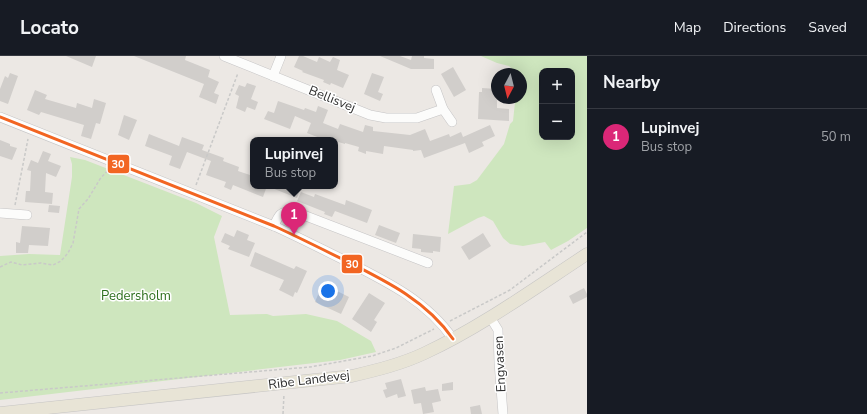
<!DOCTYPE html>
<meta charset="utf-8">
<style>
:root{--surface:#171b24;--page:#242831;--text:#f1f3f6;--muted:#9ea1a6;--line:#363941;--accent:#db2777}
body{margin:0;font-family:"Nunito Sans",sans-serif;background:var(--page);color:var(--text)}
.controls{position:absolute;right:12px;top:12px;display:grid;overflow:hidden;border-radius:8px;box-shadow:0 4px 16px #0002}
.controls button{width:36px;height:36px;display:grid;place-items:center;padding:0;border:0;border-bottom:1px solid var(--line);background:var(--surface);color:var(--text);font:20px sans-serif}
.compass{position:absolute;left:491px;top:12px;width:36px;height:36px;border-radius:50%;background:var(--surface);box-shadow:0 4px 16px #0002;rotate:187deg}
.you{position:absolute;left:328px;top:235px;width:14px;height:14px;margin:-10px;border:3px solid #fff;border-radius:50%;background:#1a73e8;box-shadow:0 0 0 6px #1a73e833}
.badge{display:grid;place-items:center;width:26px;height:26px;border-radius:50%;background:var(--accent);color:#fff;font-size:13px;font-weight:700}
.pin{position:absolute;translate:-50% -33px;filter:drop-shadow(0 1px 2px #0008)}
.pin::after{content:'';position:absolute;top:21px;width:14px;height:12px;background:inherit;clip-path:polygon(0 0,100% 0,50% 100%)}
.popup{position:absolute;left:250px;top:81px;width:88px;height:52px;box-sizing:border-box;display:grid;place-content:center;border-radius:8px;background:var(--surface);filter:drop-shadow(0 1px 3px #0005);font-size:13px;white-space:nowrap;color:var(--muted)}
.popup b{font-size:15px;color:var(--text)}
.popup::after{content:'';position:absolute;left:50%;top:100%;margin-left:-8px;border:8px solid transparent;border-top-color:var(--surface)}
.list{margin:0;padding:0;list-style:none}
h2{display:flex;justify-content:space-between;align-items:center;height:52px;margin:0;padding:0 16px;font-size:17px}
h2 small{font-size:13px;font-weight:400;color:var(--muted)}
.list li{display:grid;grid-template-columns:26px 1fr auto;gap:12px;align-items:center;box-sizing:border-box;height:56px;padding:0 16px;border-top:1px solid var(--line)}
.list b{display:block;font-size:15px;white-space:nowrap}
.list p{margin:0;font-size:13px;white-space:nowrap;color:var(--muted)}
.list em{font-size:13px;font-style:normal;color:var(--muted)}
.map{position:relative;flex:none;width:587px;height:358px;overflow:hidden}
header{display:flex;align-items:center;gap:24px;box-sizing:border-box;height:56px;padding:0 20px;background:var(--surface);border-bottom:1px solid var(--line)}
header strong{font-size:19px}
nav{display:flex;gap:22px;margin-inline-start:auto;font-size:14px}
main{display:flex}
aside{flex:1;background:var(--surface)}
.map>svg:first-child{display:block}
.green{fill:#cee6be;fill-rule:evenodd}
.building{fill:#d1cecb}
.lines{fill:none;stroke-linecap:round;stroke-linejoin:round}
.minor-casing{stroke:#c5c4c5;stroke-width:10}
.major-casing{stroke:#c6c5c4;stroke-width:13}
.path{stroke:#c9c9c8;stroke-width:1.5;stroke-dasharray:3 2;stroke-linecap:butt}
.minor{stroke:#fcfcfb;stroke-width:9}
.major{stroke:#e8e4d6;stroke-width:12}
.bus-1-casing{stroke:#fff;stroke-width:6}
.bus-1{stroke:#f26522;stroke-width:3}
.labels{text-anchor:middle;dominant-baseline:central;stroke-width:3;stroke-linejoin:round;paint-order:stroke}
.street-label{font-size:13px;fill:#2e2e2e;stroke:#fff}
.park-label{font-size:13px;fill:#2c6e1b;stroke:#fff}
.line-badge{stroke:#fff;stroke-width:1.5}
.badge-label{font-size:11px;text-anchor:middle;font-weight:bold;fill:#fff}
</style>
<header>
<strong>Locato</strong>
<nav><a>Map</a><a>Directions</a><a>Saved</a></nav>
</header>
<main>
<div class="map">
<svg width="587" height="358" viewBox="0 0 587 358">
<rect width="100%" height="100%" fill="#ece8e4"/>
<!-- green -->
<g class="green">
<path d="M 481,0 L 587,0 L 587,172 L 568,185 L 551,194 L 545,186 L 523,190 L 510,188 L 503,182 L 493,165 L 484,160 L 478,162 L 448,178 L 454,130 L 470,128 L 477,124 L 504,88 L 510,68 L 513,65 L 515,46 L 516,42 L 521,42 L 521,18 L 517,18 L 509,10 L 497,7 ZM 542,15 L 572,15 L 572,81 L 542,81 Z"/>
<polygon points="70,101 85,104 196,147 222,160 214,181 230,259 267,258 273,260 306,258 337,265 371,285 376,296 340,304 0,344 0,200 29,198 60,199 72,121 72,108"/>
</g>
<!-- building -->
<g class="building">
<polygon points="66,0 96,0 92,11"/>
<polygon points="134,0 186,0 185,4 210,14 208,21 219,26 214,37 219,39 216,48 199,41 204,28"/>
<polygon points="299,0 303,0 317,6 319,1 330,6 333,1 340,4 337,14 349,19 343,32 331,27 330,29 323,26 324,24 302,16 303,15 294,11"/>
<polygon points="380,0 400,0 411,4 412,0 424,0 424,2 434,3 434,13 411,13"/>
<polygon points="453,11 466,34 454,41 441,18"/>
<polygon points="10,17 18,20 8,48 0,45 0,33 5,20 8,22"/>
<polygon points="372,17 384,21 378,36 383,38 380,45 364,38"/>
<polygon points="247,27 256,30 251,43 258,46 255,54 247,51 245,56 236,52 239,40 235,38 239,29 245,31"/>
<polygon points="482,32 497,33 497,52 509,53 509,65 478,63 479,36 482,36"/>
<polygon points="35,34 47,39 45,43 76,52 77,47 92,52 94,43 106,47 100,68 96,67 91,83 81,80 84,69 41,56 39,59 27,54"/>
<polygon points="278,45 304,54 305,52 316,56 318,50 328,54 323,67 338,73 340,68 363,76 365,69 373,71 373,75 410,79 425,73 430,85 449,78 450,81 461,76 463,81 490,69 495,80 482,86 484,90 469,97 465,87 424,102 421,94 413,95 413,94 384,90 383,98 366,95 366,98 358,95 359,91 345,87 345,88 335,85 335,84 325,84 307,77 311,67 295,60 290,73 264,63 268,55 274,57"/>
<polygon points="124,59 137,64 129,84 118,79"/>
<polygon points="149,78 179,90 182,81 204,89 202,94 224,102 223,105 239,111 238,115 253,120 253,130 301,130 297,142 267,130 263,141 233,129 231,134 224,131 226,126 206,119 211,105 187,96 180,113 169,109 172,100 145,90"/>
<polygon points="0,84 10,88 10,90 17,92 12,104 0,100"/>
<polygon points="43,95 51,98 48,105 61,110 56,121 46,117 45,136 53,137 52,148 25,146 26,135 30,135 31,115 27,114 31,104 38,107"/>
<polygon points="301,136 314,141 315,138 345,149 346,144 372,154 367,167 335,155 332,161 324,158 325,156 297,145"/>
<polygon points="49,149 60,150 59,157 48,156"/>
<polygon points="379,169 400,177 396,187 375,179"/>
<polygon points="22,170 50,172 48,190 29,189 28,197 16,197 16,186 20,187"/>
<polygon points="237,174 249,179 247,184 255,187 249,201 228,193 230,190 221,186 225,177 234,181"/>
<polygon points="483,177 491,190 469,204 461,191"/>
<polygon points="413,178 441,181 440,196 433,195 433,197 421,196 421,193 412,192"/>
<polygon points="255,196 294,213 296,210 307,215 297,237 295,236 293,241 279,234 284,224 250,210"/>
<polygon points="327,230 349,241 341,258 315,246 320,234 324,236"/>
<polygon points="584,232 587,238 587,241 573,248 569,240"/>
<polygon points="369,237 385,247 374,264 377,266 371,276 352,263"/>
<polygon points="401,323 406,340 398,342 397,338 386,342 383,334 387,333 385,327"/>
<polygon points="453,326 453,334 442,335 442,328"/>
<polygon points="425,331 426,335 438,333 441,345 432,347 434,356 423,358 421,347 414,348 411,334"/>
<polygon points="480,349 482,358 471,358 470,351"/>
</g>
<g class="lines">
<!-- minor casing -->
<g class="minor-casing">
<g id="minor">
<polyline points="224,0 370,59 386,62 417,62 443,53"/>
<polyline points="273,20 281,0"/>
<polyline points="436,34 443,53 452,66"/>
<path d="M 0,61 L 274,170 C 298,181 322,193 346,205 C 386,225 427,245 453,283"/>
<polyline points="0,157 27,159"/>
<path d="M 274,170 C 279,158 280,156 293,155 L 428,207"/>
<polyline points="490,261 498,274 499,306 503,358"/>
</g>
</g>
<!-- major casing -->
<g class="major-casing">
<path id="major" d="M 0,357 L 352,320 C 377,314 402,308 425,297 C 481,271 535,232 587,198"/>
</g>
<!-- path -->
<g class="path">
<polyline points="196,129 238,17"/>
<polyline points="15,149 28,83"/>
<polyline points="0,211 11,206 22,209 41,207 53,209 61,205 68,197 73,187 79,153 88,143 100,123 108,114"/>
<polyline points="450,265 510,234 587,176"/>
<polyline points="0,337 310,311 372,300 396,292 434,273"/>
<polyline points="283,358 284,338"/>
</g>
<!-- minor -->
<use href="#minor" class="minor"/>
<!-- major -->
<use href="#major" class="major"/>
<!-- bus-1 casing -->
<g class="bus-1-casing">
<path id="bus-1" d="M 0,61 L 274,170 C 298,181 322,193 346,205 C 386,225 427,245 453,283"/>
</g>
<!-- bus-1 -->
<use href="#bus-1" class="bus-1"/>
</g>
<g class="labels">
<!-- street labels -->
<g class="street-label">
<text transform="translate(332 43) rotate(22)">Bellisvej</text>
<text transform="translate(500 308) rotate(-93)">Engvasen</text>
<text transform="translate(309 324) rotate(-7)">Ribe Landevej</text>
</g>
<!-- park labels -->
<g class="park-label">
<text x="136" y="240">Pedersholm</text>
</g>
</g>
<g class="line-badge">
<rect x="107" y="98" width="23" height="20" rx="4" fill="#f26522"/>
<rect x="341" y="198" width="22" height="20" rx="4" fill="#f26522"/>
</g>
<g class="badge-label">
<text x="118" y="112">30</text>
<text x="352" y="212">30</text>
</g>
</svg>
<div class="controls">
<button>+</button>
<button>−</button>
</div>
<svg class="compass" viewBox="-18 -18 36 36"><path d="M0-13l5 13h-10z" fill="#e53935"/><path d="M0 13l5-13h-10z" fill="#9ea1a6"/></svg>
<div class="you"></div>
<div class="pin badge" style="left:294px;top:179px">1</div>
<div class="popup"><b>Lupinvej</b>Bus stop</div>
</div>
<aside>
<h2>Nearby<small></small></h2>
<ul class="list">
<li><span class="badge">1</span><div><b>Lupinvej</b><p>Bus stop</p></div><em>50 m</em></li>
</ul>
</aside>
</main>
